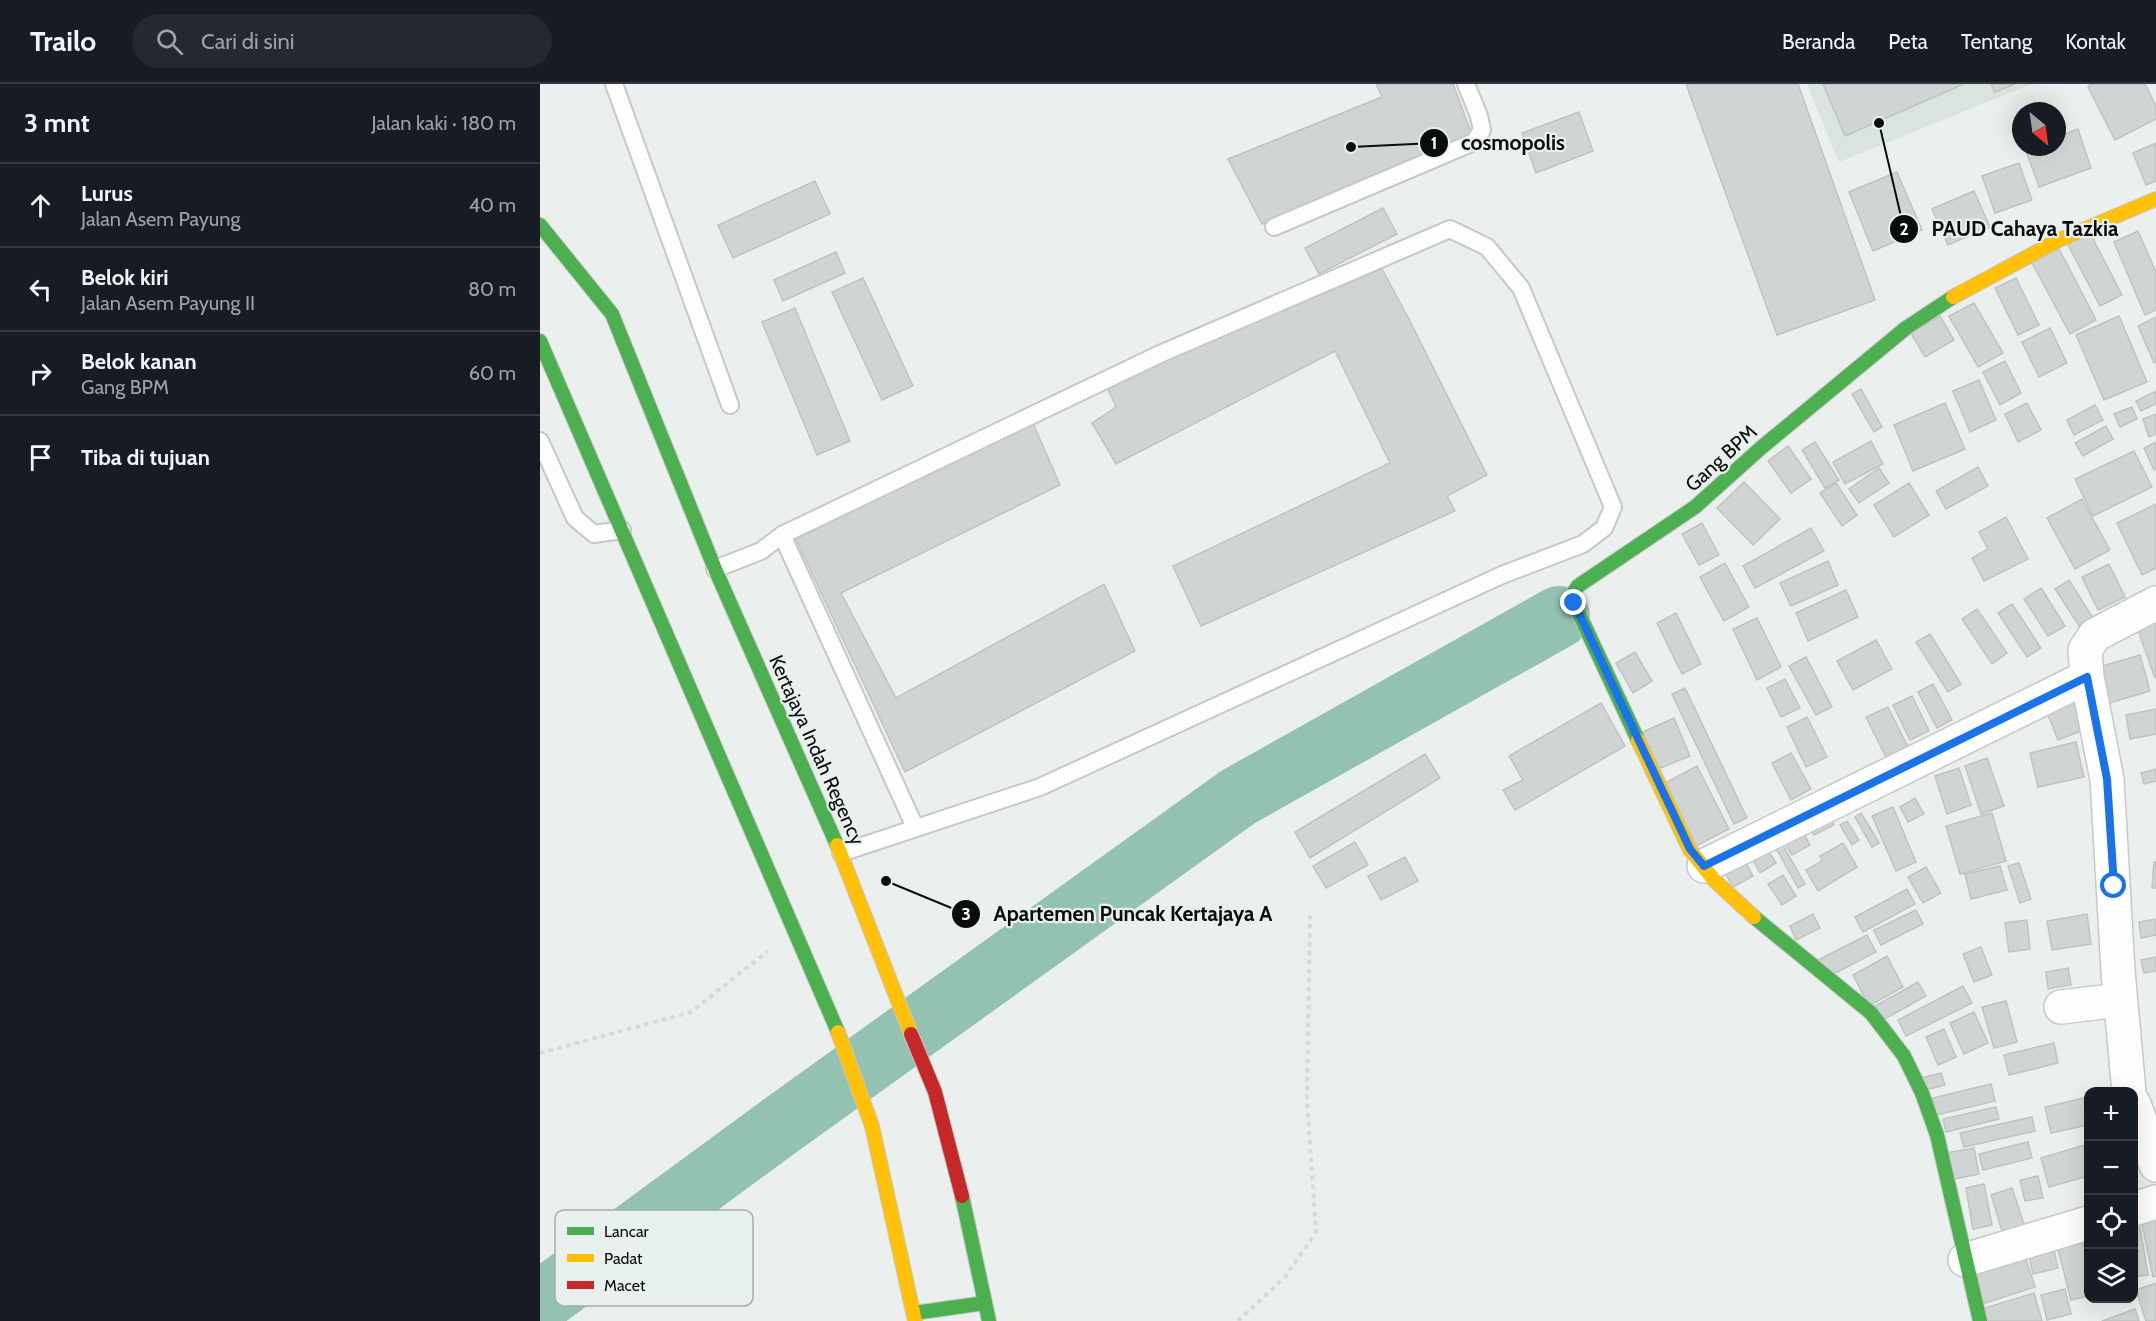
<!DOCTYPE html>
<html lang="id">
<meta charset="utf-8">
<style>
:root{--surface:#171b24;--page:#242831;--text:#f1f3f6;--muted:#9ea1a6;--line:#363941}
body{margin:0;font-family:Cabin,sans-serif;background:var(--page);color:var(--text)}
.controls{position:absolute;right:18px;bottom:18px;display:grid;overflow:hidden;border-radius:12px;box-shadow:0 6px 24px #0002}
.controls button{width:54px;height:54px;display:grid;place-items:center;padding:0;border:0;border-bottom:2px solid var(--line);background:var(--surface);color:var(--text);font:30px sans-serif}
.compass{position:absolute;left:1472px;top:18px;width:54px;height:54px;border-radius:50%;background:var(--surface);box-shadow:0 6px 24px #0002;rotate:151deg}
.stop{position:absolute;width:18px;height:18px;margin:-14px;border:4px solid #1a73e8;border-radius:50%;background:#fff}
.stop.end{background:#1a73e8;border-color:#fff;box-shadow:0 2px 6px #0008}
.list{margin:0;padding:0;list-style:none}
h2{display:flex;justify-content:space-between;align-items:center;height:78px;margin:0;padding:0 24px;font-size:26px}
h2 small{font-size:20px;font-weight:400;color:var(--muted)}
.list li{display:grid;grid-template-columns:39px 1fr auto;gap:18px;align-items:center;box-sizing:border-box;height:84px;padding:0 24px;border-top:2px solid var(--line)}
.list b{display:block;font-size:22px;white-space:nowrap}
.list p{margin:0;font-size:20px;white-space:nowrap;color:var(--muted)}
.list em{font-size:20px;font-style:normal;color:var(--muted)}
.icon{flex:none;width:33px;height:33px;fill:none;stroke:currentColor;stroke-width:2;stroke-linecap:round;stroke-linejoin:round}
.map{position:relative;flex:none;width:1616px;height:1237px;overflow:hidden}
header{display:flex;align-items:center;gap:36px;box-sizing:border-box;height:84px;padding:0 30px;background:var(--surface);border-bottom:2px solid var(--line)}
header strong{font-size:28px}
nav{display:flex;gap:33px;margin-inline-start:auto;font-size:21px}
.search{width:420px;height:54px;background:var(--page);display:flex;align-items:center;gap:15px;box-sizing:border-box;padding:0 21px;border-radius:33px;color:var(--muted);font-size:22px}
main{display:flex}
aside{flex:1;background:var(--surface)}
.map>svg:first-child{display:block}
.built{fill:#d9e4df}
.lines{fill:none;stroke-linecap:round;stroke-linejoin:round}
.river{stroke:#93c2b1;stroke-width:62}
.building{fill:#d0d4d2;stroke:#c0c3c2;stroke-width:1.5}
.lane-casing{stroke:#c6c9c7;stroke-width:20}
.street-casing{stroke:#c6c9c7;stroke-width:36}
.fast-casing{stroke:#c6c9c7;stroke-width:16}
.slow-casing{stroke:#c6c9c7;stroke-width:16}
.jam-casing{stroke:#c6c9c7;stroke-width:16}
.path{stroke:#d8dad9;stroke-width:4;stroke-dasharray:4.5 4.5;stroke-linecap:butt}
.lane{stroke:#fcfdfc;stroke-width:16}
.street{stroke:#fcfdfc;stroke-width:33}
.fast{stroke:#4caf50;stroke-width:14}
.slow{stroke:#ffc107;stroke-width:14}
.jam{stroke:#c62828;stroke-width:14}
.route{stroke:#1a73e8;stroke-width:8}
.labels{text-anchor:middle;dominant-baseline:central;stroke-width:4.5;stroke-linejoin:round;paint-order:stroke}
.street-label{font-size:20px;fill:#0a0d0c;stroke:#e9f1ee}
.key{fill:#e9f1ee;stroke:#a6adaa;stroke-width:1.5}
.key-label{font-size:16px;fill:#0a0d0c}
.leader{fill:none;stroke:#0a0d0c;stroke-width:2}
.callout-dot{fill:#0a0d0c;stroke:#e9f1ee;stroke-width:2}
.mark-label{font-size:18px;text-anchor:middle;font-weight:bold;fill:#fff}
.callout-label{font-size:21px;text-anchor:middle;font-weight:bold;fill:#0a0d0c;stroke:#e9f1ee;stroke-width:4.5;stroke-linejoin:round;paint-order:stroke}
</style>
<header>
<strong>Trailo</strong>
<div class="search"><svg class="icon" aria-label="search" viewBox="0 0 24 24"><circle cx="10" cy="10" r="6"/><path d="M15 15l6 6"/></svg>Cari di sini</div>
<nav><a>Beranda</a><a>Peta</a><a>Tentang</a><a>Kontak</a></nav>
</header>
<main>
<aside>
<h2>3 mnt<small>Jalan kaki · 180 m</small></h2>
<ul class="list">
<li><svg class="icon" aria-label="ahead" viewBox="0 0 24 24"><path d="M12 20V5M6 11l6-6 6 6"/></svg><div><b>Lurus</b><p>Jalan Asem Payung</p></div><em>40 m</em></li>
<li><svg class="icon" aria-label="left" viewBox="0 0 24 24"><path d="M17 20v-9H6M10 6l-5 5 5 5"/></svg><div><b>Belok kiri</b><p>Jalan Asem Payung II</p></div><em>80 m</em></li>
<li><svg class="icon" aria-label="right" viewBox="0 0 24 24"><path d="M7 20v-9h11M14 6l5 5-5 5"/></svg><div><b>Belok kanan</b><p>Gang BPM</p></div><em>60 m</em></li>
<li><svg class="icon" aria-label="arrive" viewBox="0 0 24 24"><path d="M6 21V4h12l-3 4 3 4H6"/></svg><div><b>Tiba di tujuan</b></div></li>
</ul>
</aside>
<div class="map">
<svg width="1616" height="1237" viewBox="0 0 1616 1237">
<rect width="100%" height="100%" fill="#ebefed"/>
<!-- built -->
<polygon class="built" points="1267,0 1492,0 1299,78"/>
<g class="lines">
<!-- river -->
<polyline class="river" points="0,1218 244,1039 698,713 1019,533"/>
</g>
<!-- building -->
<g class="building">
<polygon points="836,0 913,0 932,51 722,140 688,75 842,13"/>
<polygon points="1146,0 1258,0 1335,216 1237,251"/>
<polygon points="1283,0 1424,0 1305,52"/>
<polygon points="1451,0 1475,0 1455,8"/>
<polygon points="1549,0 1605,0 1616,22 1616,35 1575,56 1548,3 1550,2"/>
<polygon points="1039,28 1053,67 996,89 982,49"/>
<polygon points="1538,45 1551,84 1499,103 1485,64 1517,63 1517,53"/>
<polygon points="1616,59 1616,97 1606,101 1593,69"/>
<polygon points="1479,79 1492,116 1455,129 1442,92"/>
<polygon points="1357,88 1382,146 1333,167 1309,108"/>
<polygon points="275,97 290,130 193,174 178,141"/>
<polygon points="1434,107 1450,143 1408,161 1392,125"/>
<polygon points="843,124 857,150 779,190 765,164"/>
<polygon points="1548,145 1582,211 1560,222 1526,157"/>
<polygon points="1598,147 1616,188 1616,226 1605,231 1574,158"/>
<polygon points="1517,161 1556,236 1530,250 1490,175"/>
<polygon points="296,168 305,189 243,217 234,196"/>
<polygon points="842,185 870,237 947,391 907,412 915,427 661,542 633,482 850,379 795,267 576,380 552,339 576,323 566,301"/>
<polygon points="323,194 373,302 342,316 292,208"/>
<polygon points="1476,194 1499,241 1478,251 1455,204"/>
<polygon points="1434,219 1463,269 1438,283 1409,232"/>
<polygon points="255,224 310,357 277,371 222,238"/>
<polygon points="1400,232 1414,256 1385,273 1371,249"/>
<polygon points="1579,232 1607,298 1564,316 1536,251"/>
<polygon points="1616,233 1616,278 1614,279 1598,242"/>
<polygon points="1510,244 1527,279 1499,293 1482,258"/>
<polygon points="1465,277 1481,309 1460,321 1443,288"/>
<polygon points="1439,296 1456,336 1430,348 1413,307"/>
<polygon points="1321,305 1342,343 1334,348 1312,310"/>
<polygon points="1616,307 1616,320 1601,327 1596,317"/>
<polygon points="1405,319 1425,365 1373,387 1354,341"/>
<polygon points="1487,319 1501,346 1478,358 1465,330"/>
<polygon points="1555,321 1563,336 1534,351 1527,336"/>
<polygon points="1592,323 1597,335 1580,343 1574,330"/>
<polygon points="1616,330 1616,350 1609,353 1603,335"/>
<polygon points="492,337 520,401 301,509 356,614 564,500 595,567 365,688 256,455"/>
<polygon points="1566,342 1573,355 1543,372 1535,359"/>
<polygon points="1331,357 1343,380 1305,400 1293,378"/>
<polygon points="1275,358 1299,396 1285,404 1262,366"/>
<polygon points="1616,358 1616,385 1614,386 1604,364"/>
<polygon points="1248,362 1271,395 1251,409 1228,377"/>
<polygon points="1594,367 1612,403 1553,432 1535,395"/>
<polygon points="1438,383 1448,402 1406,425 1396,407"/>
<polygon points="1339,384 1349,399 1319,419 1309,405"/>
<polygon points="1204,398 1240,435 1213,461 1177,424"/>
<polygon points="1296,399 1317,431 1302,442 1280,409"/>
<polygon points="1369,399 1389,431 1354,453 1334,421"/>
<polygon points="1542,415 1570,466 1535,485 1507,434"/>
<polygon points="1616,420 1616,484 1602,491 1577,439"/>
<polygon points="1466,433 1488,475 1444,497 1432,474 1448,465 1439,448"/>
<polygon points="1162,439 1179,471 1159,481 1142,450"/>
<polygon points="1271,444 1284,467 1215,504 1203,482"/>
<polygon points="1288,477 1298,501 1251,522 1240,499"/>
<polygon points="1185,479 1209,523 1184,537 1160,493"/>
<polygon points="1569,480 1585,513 1558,526 1542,493"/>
<polygon points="1529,496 1556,539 1543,548 1515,505"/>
<polygon points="1501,504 1525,542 1508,552 1484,515"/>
<polygon points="1306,506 1318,533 1268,557 1256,529"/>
<polygon points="1472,520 1501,564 1487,573 1458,529"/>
<polygon points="1437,525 1467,569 1452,580 1422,535"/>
<polygon points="1136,529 1161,580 1142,590 1117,539"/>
<polygon points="1616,531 1616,594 1615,594 1595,538"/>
<polygon points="1217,534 1241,583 1217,596 1193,545"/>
<polygon points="1390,550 1421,600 1408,608 1376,558"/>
<polygon points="1336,556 1352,585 1313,606 1297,577"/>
<polygon points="1095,568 1112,597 1093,609 1076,579"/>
<polygon points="1600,571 1610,607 1566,620 1556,584"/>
<polygon points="1266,573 1292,623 1276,631 1249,582"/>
<polygon points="1245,595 1260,624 1241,633 1227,604"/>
<polygon points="1393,600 1412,636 1397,644 1378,608"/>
<polygon points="1541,603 1556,641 1518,656 1503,618"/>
<polygon points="1145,604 1207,734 1194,740 1132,610"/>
<polygon points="1372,612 1389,647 1370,656 1353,621"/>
<polygon points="1061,619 1085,662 975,726 963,706 983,696 969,672"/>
<polygon points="1348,623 1369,665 1347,675 1326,633"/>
<polygon points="1616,625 1616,650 1590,655 1586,631"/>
<polygon points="1267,633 1287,673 1266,683 1247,643"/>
<polygon points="1134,634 1150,672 1118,685 1103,648"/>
<polygon points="1536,658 1544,693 1498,703 1490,669"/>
<polygon points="1251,669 1271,705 1251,716 1232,679"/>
<polygon points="885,670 900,694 770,774 755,748"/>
<polygon points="1447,674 1464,722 1441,730 1425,682"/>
<polygon points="1157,682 1189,745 1156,762 1125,699"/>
<polygon points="1419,684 1431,721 1407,730 1395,692"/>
<polygon points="1616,685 1616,697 1604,700 1601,689"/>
<polygon points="1375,714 1384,730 1368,738 1360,723"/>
<polygon points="1353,723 1376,778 1356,787 1332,732"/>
<polygon points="1286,726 1294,741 1274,751 1266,737"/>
<polygon points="1321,729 1339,759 1332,763 1315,733"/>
<polygon points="1452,729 1466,777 1420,790 1406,742"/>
<polygon points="1307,737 1319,756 1312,761 1300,741"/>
<polygon points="1259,741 1270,761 1252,771 1240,752"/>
<polygon points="1237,751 1265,800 1258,804 1231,755"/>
<polygon points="1221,756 1236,779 1220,789 1206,764"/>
<polygon points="815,758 828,781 786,804 773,782"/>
<polygon points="1303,759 1317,783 1278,807 1266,786 1282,777 1280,772"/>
<polygon points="1199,766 1213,792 1193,803 1179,778"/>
<polygon points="865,773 878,797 841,816 828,792"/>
<polygon points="1614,778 1616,778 1616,804 1612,804"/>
<polygon points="1479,779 1491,815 1480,819 1468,782"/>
<polygon points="1460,782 1467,806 1431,815 1425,790"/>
<polygon points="1386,783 1401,809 1383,819 1368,793"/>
<polygon points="1243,791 1256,812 1242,821 1228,800"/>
<polygon points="1367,805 1375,820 1323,848 1315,833"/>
<polygon points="1376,826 1383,840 1341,861 1334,846"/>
<polygon points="1273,830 1280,844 1256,856 1250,842"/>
<polygon points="1547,830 1551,860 1512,866 1507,837"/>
<polygon points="1616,835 1616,851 1601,854 1599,838"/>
<polygon points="1487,836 1490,865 1469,868 1465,839"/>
<polygon points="1327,851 1336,868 1288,893 1278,876"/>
<polygon points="1441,863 1452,891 1434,898 1423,870"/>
<polygon points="1347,872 1363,903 1329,922 1313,891"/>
<polygon points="1616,873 1616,887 1604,889 1601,876"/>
<polygon points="1528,884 1531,901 1508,905 1506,888"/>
<polygon points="1378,898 1386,912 1343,936 1335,922"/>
<polygon points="1423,902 1432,919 1366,952 1358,936"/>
<polygon points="1466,917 1477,958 1454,964 1442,923"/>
<polygon points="1434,928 1448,959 1424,970 1410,939"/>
<polygon points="1404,945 1416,973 1398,981 1386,953"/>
<polygon points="1514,959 1518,979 1469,991 1464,971"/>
<polygon points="1401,989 1405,1001 1385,1006 1381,994"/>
<polygon points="1451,1000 1455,1017 1396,1031 1393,1014"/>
<polygon points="1548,1013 1548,1041 1511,1049 1505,1023"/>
<polygon points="1456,1023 1459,1035 1406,1048 1403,1035"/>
<polygon points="1492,1033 1495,1047 1424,1063 1420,1049"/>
<polygon points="1488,1058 1492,1074 1443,1086 1439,1070"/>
<polygon points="1548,1060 1548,1092 1509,1103 1501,1074"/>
<polygon points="1434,1064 1439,1090 1410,1096 1405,1069"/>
<polygon points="1498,1092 1503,1114 1485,1117 1480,1096"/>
<polygon points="1444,1100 1452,1141 1433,1145 1426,1104"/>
<polygon points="1472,1104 1485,1143 1463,1150 1451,1111"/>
<polygon points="1616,1126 1616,1192 1613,1193 1600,1130"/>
<polygon points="1599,1137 1608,1191 1594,1193 1594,1138"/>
<polygon points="1542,1155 1548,1181 1548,1212 1531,1216 1517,1162"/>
<polygon points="1512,1157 1518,1184 1493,1190 1487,1163"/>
<polygon points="1481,1160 1495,1203 1439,1221 1425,1178"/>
<polygon points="1616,1199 1616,1237 1606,1237 1596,1206"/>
<polygon points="1525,1205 1531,1230 1507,1236 1501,1211"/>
<polygon points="1494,1209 1502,1237 1445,1237 1442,1225"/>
<polygon points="1595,1225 1599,1237 1562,1237"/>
</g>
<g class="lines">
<!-- lane casing -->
<g class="lane-casing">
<g id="lane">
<polyline points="74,0 190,321"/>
<polyline points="734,143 934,58 942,46 939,32 926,0"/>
<polyline points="0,357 35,434 54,450 82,446"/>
<polyline points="242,451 375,743"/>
<polyline points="175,485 221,467 242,451 620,270 910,145 947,163 981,204 1073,423 1064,444 1043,460 962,491 500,703 301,769"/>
</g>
</g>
<!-- street casing -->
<g class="street-casing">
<g id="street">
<polyline points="1164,782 1547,593"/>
<polyline points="1521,923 1580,916"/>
<polyline points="1589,1008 1578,887 1567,695 1547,593 1545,566 1555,551 1616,519"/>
<polyline points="1594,1020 1616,1081"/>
<polyline points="1594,1125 1616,1118"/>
<polyline points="1425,1176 1548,1139"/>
</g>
</g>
<!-- fast casing -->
<g class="fast-casing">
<g id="fast">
<polyline points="0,141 72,230 175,485 297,761"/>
<polyline points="0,257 298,948"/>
<polyline points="1098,656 1034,519 1034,508 1038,502 1155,423 1222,363 1366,244 1413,213"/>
<polyline points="1214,833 1331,929 1364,972 1382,1009 1397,1051 1440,1237"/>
<polyline points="422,1112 449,1237"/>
<polyline points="374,1229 445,1219"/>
</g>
</g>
<!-- slow casing -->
<g class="slow-casing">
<g id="slow">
<polyline points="1413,213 1517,157 1616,115"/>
<polyline points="1098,656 1150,766 1175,797 1214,833"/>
<polyline points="297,761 371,950"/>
<polyline points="298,948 332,1042 375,1237"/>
</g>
</g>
<!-- jam casing -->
<g class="jam-casing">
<polyline id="jam" points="371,950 395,1008 422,1112"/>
</g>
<!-- path -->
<g class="path">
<polyline points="0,969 151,928 228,867"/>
<polyline points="698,1237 745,1193 776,1148 767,1016 770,831"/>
</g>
<!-- lane -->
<use href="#lane" class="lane"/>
<!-- street -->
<use href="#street" class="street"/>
<!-- fast -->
<use href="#fast" class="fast"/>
<!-- slow -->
<use href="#slow" class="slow"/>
<!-- jam -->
<use href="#jam" class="jam"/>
</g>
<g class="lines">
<!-- route -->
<polyline class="route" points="1034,519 1150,765 1164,782 1547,593 1567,695 1574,802"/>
</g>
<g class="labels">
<!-- street labels -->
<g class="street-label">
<text transform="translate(1181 374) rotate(-42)">Gang BPM</text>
<text transform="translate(277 666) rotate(66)">Kertajaya Indah Regency</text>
</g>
</g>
<!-- legend -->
<rect x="15" y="1126" width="198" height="96" rx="9" class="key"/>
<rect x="27" y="1143" width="27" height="8" fill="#4caf50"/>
<rect x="27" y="1170" width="27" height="8" fill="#ffc107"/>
<rect x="27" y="1197" width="27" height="8" fill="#c62828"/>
<g class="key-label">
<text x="64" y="1153">Lancar</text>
<text x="64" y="1180">Padat</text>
<text x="64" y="1207">Macet</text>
</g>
<!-- callouts -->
<path class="leader" d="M811 63L894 59M1339 39L1364 145M346 797L426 830"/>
<g class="callout-dot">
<circle cx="811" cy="63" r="6"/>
<circle cx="1339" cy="39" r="6"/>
<circle cx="346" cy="797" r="6"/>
<circle cx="894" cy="59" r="15"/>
<circle cx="1364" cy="145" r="15"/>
<circle cx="426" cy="830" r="15"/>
</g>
<g class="mark-label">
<text x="894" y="65">1</text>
<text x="1364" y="151">2</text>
<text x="426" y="836">3</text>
</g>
<g class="callout-label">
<text x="973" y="66">cosmopolis</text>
<text x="1485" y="152">PAUD Cahaya Tazkia</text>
<text x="593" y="837">Apartemen Puncak Kertajaya A</text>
</g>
</svg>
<div class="controls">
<button>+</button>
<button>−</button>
<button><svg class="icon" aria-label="locate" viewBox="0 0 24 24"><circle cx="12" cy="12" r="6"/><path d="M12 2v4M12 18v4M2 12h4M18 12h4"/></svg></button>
<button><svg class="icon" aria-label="layers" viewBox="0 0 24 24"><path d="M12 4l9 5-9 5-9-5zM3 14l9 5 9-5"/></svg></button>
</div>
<svg class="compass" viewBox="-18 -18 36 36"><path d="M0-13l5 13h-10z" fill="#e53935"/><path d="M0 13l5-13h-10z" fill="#9ea1a6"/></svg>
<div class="stop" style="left:1574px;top:802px"></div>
<div class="stop end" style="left:1034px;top:519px"></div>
</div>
</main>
